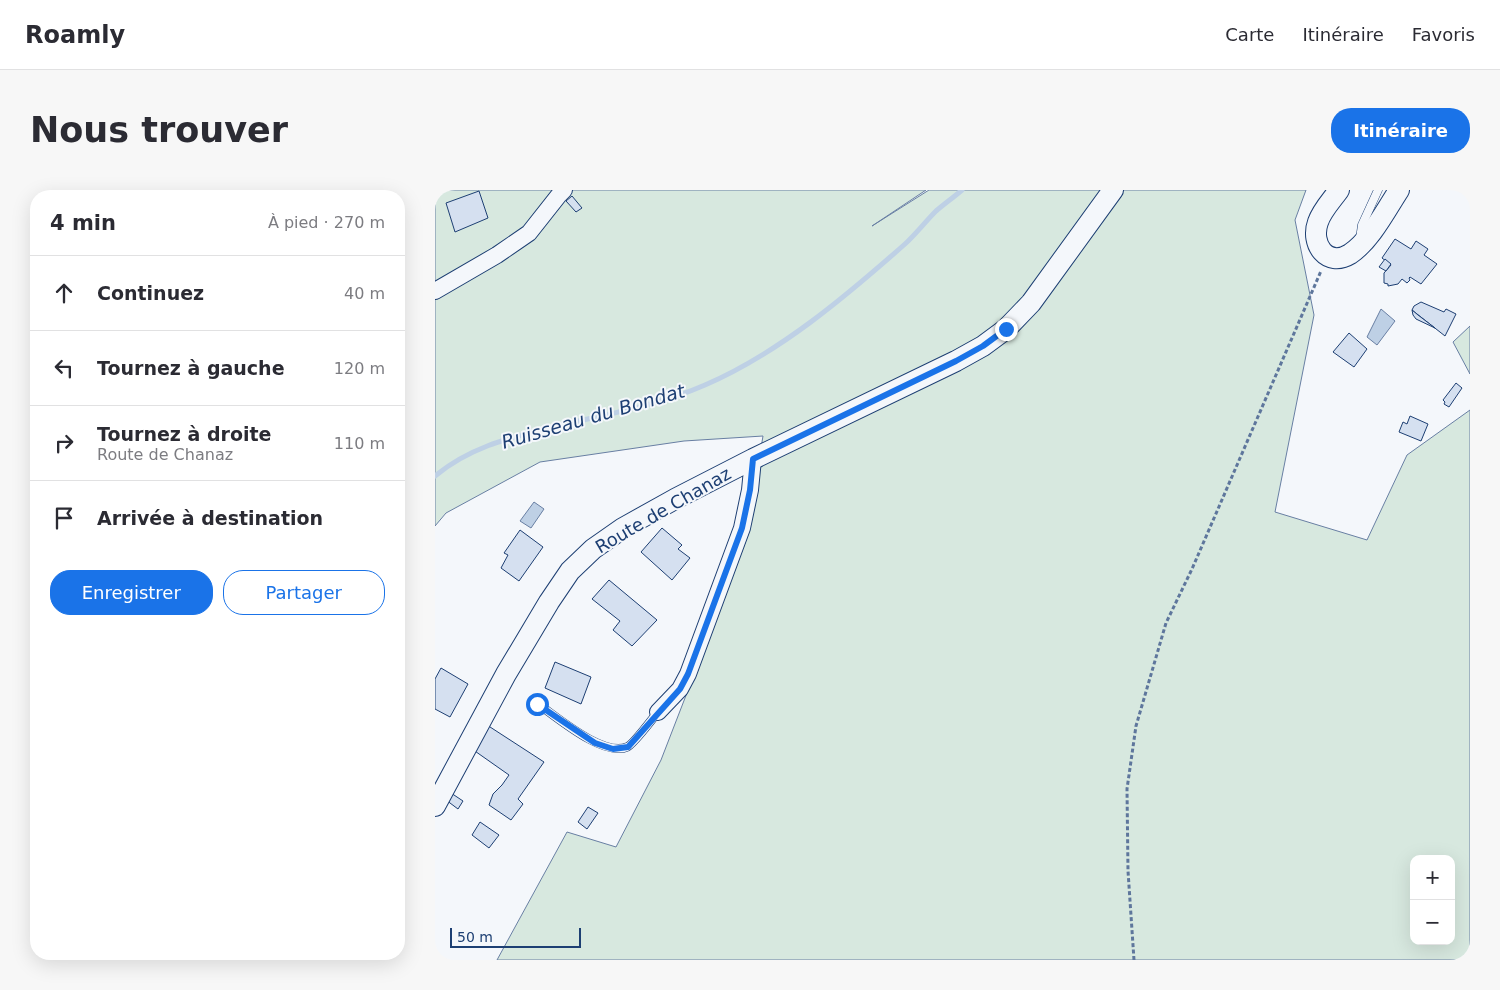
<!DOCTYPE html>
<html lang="fr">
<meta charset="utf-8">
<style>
:root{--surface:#fff;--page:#f7f7f7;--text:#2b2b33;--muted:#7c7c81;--line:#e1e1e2;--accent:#1a73e8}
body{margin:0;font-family:"DejaVu Sans",sans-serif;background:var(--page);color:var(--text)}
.controls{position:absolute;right:15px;bottom:15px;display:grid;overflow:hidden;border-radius:10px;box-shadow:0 5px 20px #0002}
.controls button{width:45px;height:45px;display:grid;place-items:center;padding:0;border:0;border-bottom:1px solid var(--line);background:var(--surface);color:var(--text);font:25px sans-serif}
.scale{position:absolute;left:15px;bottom:12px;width:131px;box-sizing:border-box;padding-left:5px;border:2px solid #1d3f73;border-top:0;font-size:14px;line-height:18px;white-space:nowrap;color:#1d3f73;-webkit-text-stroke:4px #f4f7fb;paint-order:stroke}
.stop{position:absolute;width:15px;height:15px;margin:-11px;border:4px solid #1a73e8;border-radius:50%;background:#fff}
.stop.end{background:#1a73e8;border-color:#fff;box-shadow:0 1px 5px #0008}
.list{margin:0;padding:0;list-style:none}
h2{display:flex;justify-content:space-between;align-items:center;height:65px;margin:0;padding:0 20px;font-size:21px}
h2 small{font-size:16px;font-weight:400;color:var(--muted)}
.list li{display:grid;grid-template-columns:32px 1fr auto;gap:15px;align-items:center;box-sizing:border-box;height:75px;padding:0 20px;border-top:1px solid var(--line)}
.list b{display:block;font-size:19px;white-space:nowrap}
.list p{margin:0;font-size:16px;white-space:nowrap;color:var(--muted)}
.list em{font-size:16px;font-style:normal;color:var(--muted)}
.actions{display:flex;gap:10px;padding:15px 20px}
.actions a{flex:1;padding:11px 0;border:1px solid var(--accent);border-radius:20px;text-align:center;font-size:18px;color:var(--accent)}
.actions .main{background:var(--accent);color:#fff}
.icon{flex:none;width:28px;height:28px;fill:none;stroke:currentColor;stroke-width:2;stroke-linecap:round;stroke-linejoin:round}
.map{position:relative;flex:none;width:1035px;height:770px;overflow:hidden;border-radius:20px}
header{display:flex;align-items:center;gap:30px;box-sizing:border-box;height:70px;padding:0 25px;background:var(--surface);border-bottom:1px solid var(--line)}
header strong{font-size:24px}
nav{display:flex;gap:28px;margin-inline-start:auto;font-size:18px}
.intro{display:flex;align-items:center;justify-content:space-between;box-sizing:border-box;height:120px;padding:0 30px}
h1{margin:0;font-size:35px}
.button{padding:12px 22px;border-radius:20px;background:var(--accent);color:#fff;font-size:18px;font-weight:700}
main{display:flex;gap:30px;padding:0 30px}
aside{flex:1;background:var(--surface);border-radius:20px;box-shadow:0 5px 20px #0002}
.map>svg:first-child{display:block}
.green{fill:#d7e8df;stroke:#687fa3;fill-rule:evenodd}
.water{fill:#bed0e5;stroke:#687fa3}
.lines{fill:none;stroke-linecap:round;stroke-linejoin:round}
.stream{stroke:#bed0e5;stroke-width:5}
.building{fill:#d5e0f0;stroke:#1d3f73}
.service-casing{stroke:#1d3f73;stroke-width:9}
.minor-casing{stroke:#1d3f73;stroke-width:18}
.tertiary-casing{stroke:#1d3f73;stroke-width:22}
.path{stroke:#5e769c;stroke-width:3;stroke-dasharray:4 2.5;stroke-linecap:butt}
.service{stroke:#f4f7fb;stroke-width:8}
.minor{stroke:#f4f7fb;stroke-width:16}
.tertiary{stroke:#f4f7fb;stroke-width:20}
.route{stroke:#1a73e8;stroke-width:6}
.labels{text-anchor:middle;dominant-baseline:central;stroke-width:4;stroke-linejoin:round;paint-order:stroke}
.street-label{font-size:18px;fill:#1d3f73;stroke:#f4f7fb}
.water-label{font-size:19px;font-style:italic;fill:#1d3f73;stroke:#f4f7fb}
</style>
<header>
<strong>Roamly</strong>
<nav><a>Carte</a><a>Itinéraire</a><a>Favoris</a></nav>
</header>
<div class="intro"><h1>Nous trouver</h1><a class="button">Itinéraire</a></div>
<main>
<aside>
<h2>4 min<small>À pied · 270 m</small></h2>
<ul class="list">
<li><svg class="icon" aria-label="ahead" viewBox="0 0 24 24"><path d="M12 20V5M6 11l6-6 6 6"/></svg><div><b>Continuez</b></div><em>40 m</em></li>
<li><svg class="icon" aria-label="left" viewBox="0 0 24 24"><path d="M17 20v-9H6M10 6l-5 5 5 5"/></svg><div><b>Tournez à gauche</b></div><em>120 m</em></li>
<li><svg class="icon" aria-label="right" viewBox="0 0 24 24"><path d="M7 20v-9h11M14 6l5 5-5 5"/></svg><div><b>Tournez à droite</b><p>Route de Chanaz</p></div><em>110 m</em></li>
<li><svg class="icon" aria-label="arrive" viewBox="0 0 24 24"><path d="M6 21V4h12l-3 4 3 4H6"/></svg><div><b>Arrivée à destination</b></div></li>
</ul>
<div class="actions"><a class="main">Enregistrer</a><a>Partager</a></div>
</aside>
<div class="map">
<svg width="1035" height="770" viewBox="0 0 1035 770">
<rect width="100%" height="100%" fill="#f4f7fb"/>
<!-- green -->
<g class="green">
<path d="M 0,0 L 491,0 L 437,36 L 494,0 L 871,0 L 860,30 L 879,125 L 840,322 L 932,350 L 972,265 L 1035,220 L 1035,770 L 62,770 L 132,642 L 181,657 L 226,570 L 310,353 L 328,246 L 249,251 L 105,272 L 11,323 L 0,336 ZM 979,669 L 1016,669 L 1016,751 L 979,751 Z"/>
<polygon points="1035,136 1035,184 1018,152"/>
</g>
<!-- water -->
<g class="water">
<polygon points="946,119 960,131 942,155 932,147"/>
<polygon points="99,312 109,319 96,338 85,331"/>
</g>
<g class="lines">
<!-- stream -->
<path class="stream" d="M 0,286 C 35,257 74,248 117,237 C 168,225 222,216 270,195 C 344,163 410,107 470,54 C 481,44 490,32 501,21 C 509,14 519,7 527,0"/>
</g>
<!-- building -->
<g class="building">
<polygon points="44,1 53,28 20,42 11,13"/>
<polygon points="137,6 147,18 141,22 131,11"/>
<polygon points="960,49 976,59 981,51 993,59 989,65 1002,74 986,94 975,87 974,88 975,90 972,93 967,89 963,94 953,96 953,94 949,93 949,83 956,75 947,68"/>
<polygon points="950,69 956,74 951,81 944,77"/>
<polygon points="986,112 1009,122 1011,119 1021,124 1010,146 977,120 979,116"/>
<polygon points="977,120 983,125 1000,138 981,129 978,125"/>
<polygon points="914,143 932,159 919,177 898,162"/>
<polygon points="1021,193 1027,198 1014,217 1009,214 1010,212 1008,210"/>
<polygon points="975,226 993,234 986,251 964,242 968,232 972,234"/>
<polygon points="227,338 247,355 243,359 255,368 237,390 206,362"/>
<polygon points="85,340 108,357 84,391 66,378 73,365 69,363"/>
<polygon points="174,390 222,430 197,456 178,440 185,431 157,409"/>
<polygon points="120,472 156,487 146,514 110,498"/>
<polygon points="6,478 33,494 15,527 0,519 0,489"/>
<polygon points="52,535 109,572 83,609 88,614 76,630 54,615 58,604 67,595 74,585 37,559"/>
<polygon points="16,603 28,611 23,619 11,610"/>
<polygon points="153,617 163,623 152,639 143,632"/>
<polygon points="45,632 64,645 54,658 37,645"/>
</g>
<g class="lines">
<!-- service casing -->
<g class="service-casing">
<g id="service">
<polyline points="925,49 927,35 943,0"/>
<path d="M 103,514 C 122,527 168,567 192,557 C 198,555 217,529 223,522"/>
</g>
</g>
<!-- minor casing -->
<g class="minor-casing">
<g id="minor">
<polyline points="0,101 62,65 94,43 124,5 129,0"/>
<polyline points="223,522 245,499 253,484 307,338 315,300 318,269"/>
</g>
</g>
<!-- tertiary casing -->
<g class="tertiary-casing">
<g id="tertiary">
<path d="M 904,0 C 897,10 887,20 883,32 C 875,54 892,78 915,64 C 935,51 951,20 964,0"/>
<polyline points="0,616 71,484 114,412 135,381 158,359 188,338 240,309 318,269 521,171 548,156 571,139 596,113 678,0"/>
</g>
</g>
<!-- path -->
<polyline class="path" points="699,770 693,681 692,599 701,536 731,433 757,379 886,81"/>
<!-- service -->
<use href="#service" class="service"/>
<!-- minor -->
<use href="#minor" class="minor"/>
<!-- tertiary -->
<use href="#tertiary" class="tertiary"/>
</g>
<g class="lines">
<!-- route -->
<polyline class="route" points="102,514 160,553 178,559 193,557 245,499 253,484 307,338 315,300 318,269 521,171 548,156 571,139"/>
</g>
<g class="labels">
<!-- street labels -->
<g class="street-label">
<text transform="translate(228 320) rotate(-30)">Route de Chanaz</text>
</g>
<!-- water labels -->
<g class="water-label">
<text transform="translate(158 226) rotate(-16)">Ruisseau du Bondat</text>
</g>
</g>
</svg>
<div class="controls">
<button>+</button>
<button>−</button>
</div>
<div class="scale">50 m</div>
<div class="stop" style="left:102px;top:514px"></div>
<div class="stop end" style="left:571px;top:139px"></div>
</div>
</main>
